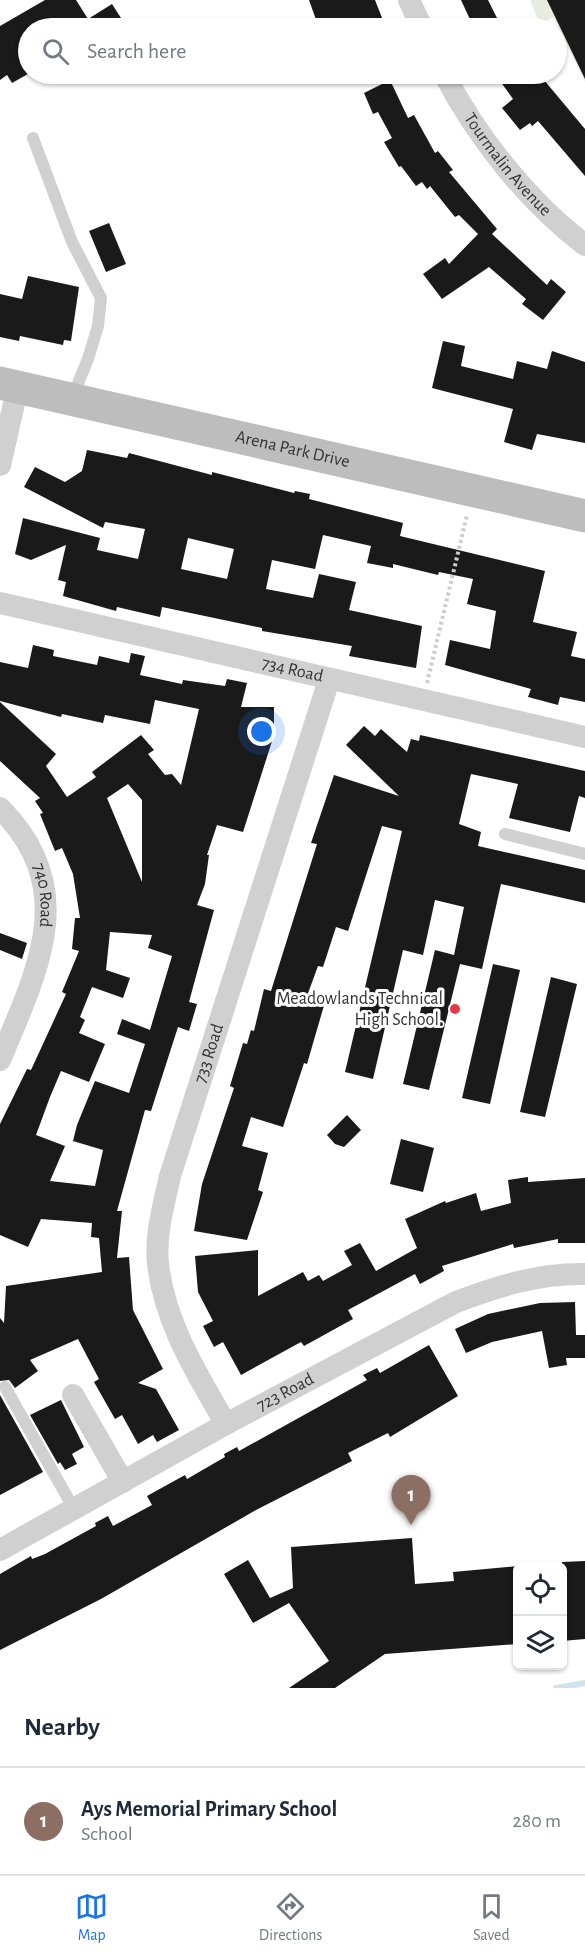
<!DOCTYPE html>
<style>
:root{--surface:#fff;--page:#f2f2f3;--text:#1f2937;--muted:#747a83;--line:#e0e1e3;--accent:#1a73e8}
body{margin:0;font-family:"Alegreya Sans",sans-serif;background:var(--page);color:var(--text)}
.controls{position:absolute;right:18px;bottom:18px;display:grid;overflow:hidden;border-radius:9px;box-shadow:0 2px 4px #0004}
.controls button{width:54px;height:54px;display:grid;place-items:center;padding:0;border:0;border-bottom:2px solid var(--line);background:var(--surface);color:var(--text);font:30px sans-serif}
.you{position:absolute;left:262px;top:732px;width:21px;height:21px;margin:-15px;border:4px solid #fff;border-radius:50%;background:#1a73e8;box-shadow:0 0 0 9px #1a73e833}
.badge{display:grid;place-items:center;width:39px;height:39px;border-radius:50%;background:var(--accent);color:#fff;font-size:20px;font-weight:700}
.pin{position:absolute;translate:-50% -50px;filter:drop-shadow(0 2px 3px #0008)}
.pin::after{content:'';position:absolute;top:32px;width:21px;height:18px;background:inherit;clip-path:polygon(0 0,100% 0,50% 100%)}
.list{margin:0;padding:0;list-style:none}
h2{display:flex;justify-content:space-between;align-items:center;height:78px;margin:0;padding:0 24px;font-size:26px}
h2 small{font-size:20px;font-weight:400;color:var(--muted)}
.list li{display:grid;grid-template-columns:39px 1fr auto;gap:18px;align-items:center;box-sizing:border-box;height:108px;padding:0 24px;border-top:2px solid var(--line)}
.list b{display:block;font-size:22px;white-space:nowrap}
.list p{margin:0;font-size:20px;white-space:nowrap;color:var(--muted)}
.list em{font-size:20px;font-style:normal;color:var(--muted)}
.icon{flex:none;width:33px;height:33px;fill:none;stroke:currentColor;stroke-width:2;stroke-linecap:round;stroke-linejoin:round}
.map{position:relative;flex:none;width:585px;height:1688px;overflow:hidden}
.search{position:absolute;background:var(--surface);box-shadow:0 2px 4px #0004;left:18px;right:18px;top:18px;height:66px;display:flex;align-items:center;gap:15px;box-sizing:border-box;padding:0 21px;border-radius:33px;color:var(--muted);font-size:22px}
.sheet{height:186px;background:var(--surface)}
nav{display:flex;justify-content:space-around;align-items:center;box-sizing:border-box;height:84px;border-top:2px solid var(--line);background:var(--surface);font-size:16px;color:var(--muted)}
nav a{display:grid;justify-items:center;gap:3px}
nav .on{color:var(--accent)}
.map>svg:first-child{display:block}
.green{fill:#e6ecdf}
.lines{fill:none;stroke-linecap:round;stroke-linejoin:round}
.stream{stroke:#cfe2ee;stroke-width:6}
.building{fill:#1a1a1a;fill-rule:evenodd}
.path{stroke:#cdcdcd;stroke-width:4;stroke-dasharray:3 3;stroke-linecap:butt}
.lane{stroke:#d0d0d0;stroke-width:12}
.street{stroke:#d0d0d0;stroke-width:22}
.secondary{stroke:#bdbdbd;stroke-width:33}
.poi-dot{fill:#e63946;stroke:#fff;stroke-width:2}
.labels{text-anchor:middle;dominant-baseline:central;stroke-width:6;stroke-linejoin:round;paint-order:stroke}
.street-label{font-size:18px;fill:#333;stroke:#fff}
.poi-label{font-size:18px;fill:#333;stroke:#fff;text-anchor:end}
</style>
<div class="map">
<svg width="585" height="1688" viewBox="0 0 585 1688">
<rect width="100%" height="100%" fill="#fff"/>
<!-- green -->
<polygon class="green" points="530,0 585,0 585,82 553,17 540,24"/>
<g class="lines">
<!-- stream -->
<polyline class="stream" points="556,1688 585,1683"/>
</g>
<!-- building -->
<g class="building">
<polygon points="45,0 76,0 88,19 112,4 121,18 105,28 28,28 28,74 12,83 7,75 0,80 0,26"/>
<polygon points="309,0 375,0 386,28 319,28"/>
<polygon points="461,0 488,0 502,28 474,28"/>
<polygon points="547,0 585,0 585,79"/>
<polygon points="495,74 539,74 585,129 585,176 538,121 532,126 530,123 520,130 502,108 513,99"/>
<polygon points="390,80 408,118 414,115 435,153 438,151 453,170 449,172 497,229 492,234 547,285 551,279 566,292 543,320 522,304 526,299 489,267 442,299 423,274 445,258 449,264 478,234 459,215 455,217 430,186 427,189 422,182 416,186 401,166 399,167 384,142 392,138 378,112 373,114 364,93"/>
<polygon points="109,223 126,264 106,272 89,231"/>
<polygon points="28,276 79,287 71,341 64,340 63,345 20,336 19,341 0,337 0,294 22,299"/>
<polygon points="443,341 465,346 461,366 513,379 517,361 547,369 552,351 585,362 585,443 537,434 532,450 504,442 513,409 432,388"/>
<path d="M 87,450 L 127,458 L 129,453 L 212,475 L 212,472 L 294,493 L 295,491 L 310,494 L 309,499 L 403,523 L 400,536 L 545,571 L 533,622 L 577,632 L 571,656 L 585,659 L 585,702 L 560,697 L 558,705 L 528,697 L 531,689 L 445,665 L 450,640 L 490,649 L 496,611 L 467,604 L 473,579 L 439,572 L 438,575 L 393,564 L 393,568 L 367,563 L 371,546 L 323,535 L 315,569 L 272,560 L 266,589 L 313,598 L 319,574 L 356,582 L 349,610 L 422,626 L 416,668 L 349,656 L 352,646 L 262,631 L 262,628 L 162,607 L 160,617 L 117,607 L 116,611 L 63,596 L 66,582 L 58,580 L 66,545 L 31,560 L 15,554 L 23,518 L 100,538 L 97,550 L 138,559 L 145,529 L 105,522 L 103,528 L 24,487 L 35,467 L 65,482 L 82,471 ZM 188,538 L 234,549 L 227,579 L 181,569 Z"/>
<path d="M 33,645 L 54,650 L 53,656 L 97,665 L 99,656 L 129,663 L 131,653 L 145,656 L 140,675 L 182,684 L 183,680 L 225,686 L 227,679 L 247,683 L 241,707 L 274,707 L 274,735 L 243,832 L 217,825 L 207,855 L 209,855 L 205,884 L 197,905 L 214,910 L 189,1002 L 197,1004 L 189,1031 L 178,1027 L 151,1111 L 145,1110 L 117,1211 L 122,1211 L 117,1258 L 129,1257 L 133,1310 L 163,1369 L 138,1383 L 156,1389 L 179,1430 L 157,1442 L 153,1435 L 138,1444 L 122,1415 L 115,1419 L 94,1382 L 99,1379 L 78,1339 L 30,1360 L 38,1371 L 15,1388 L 9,1380 L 0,1381 L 0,1318 L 4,1323 L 6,1286 L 102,1272 L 99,1238 L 91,1237 L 92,1223 L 41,1219 L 28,1247 L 0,1235 L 0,1124 L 27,1069 L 31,1070 L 66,994 L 62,992 L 79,951 L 72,949 L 75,918 L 80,918 L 73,874 L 62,848 L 55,851 L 40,814 L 43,813 L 35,801 L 40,798 L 0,761 L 0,702 L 56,754 L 46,766 L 67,797 L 96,777 L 92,772 L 141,735 L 154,750 L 148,754 L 165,775 L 172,774 L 181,785 L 199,709 L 155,700 L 150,724 L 105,715 L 103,723 L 62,714 L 61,717 L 0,701 L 0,662 L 28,668 ZM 128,784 L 142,800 L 142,882 L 107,798 ZM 110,932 L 152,935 L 148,948 L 172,956 L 150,1030 L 122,1019 L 117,1034 L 145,1044 L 129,1093 L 95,1081 L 77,1125 L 73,1141 L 103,1150 L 95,1186 L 50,1181 L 65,1146 L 36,1135 L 50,1097 L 61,1071 L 89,1082 L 105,1044 L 79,1033 L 85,1020 L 80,1017 L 92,987 L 123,998 L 130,978 L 106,970 Z"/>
<polygon points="364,726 375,736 381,729 407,752 411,739 419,741 420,735 585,771 585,798 579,796 570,832 509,818 518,784 471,774 459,824 481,832 478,846 585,870 585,903 501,884 482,969 460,964 429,1090 403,1084 435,950 454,955 464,907 435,900 423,955 403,950 373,1079 345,1072 402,831 382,826 348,931 336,927 323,967 318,966 307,996 325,1002 307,1064 304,1063 283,1127 251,1117 242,1146 268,1153 258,1190 263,1192 247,1240 194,1231 202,1184 234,1088 230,1086 243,1043 247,1044 251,1030 254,1031 264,989 271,991 317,844 311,843 334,775 399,796 346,745"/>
<polygon points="0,933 27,943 22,959 0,950"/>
<polygon points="493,964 520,970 490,1104 462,1098"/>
<polygon points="551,977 577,984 545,1117 520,1112"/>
<polygon points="347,1115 361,1130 344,1147 335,1144 327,1135"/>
<polygon points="401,1139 434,1148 423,1192 390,1184"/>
<polygon points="528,1177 528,1182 585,1178 585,1243 558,1243 558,1239 514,1248 513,1244 442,1266 444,1271 420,1284 415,1274 348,1310 353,1319 304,1346 301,1342 241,1375 223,1342 214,1347 203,1326 213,1321 198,1292 195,1256 258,1250 258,1296 303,1272 308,1281 319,1275 323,1281 352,1265 344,1251 360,1243 376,1271 417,1248 405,1219 445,1201 446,1203 476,1193 481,1211 511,1203 508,1180"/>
<polygon points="575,1302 576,1335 585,1335 585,1358 566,1358 567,1365 549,1368 542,1331 492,1342 466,1353 455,1329 488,1314 540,1303"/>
<polygon points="429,1345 458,1396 390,1437 388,1433 348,1453 352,1461 256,1510 101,1599 0,1650 0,1574 31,1556 32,1559 45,1554 96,1526 95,1523 108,1516 113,1526 152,1505 147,1496 185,1475 187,1479 225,1457 224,1454 237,1447 239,1451 367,1380 363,1375 377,1368 380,1373"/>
<polygon points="0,1395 43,1472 0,1495"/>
<polygon points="61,1400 84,1447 72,1454 77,1464 65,1470 60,1462 58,1464 30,1415"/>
<polygon points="412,1538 415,1584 454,1581 453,1572 518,1566 518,1644 385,1654 335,1688 289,1688 329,1661 289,1603 253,1623 224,1574 248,1560 270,1598 293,1588 291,1547"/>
<polygon points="585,1561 585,1639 562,1641 562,1562"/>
</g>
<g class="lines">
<!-- path -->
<polyline class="path" points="427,683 467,515"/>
<!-- lane -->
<g class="lane">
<polyline points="33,138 72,242 101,298 98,326 88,359 72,398"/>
<polyline points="505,834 585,854"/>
<polyline points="5,1387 74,1509"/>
</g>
<!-- street -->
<g class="street">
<polyline points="409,0 422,28"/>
<path id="s1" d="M 444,74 C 477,137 528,202 585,245"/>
<polyline points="0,465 18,386"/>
<path id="s2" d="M 0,603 L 585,737"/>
<path id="s3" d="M 0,808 C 81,889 37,971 0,1060"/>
<polyline points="73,1395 123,1482"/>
<path id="s4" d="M 226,1424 C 197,1374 164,1322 158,1263 C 155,1234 164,1204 170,1176 L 329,680"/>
<path id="s5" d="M 0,1550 L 226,1424 L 456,1302 C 498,1286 540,1273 585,1274"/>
</g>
<!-- secondary -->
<path class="secondary" id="s6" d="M 0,383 L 585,516"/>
</g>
<!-- markers -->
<circle class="poi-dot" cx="455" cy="1009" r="6"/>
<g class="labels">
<!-- street labels -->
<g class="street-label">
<text stroke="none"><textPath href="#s1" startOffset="111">Tourmalin Avenue</textPath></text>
<text stroke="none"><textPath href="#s6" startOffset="300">Arena Park Drive</textPath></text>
<text stroke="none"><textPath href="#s2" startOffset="300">734 Road</textPath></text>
<text stroke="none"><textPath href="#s3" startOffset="100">740 Road</textPath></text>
<text stroke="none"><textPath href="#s4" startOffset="393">733 Road</textPath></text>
<text stroke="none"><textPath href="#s5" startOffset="326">723 Road</textPath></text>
</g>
<!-- poi labels -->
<g class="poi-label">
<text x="443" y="999">Meadowlands Technical<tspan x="443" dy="21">High School.</tspan></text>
</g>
</g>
</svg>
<div class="controls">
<button><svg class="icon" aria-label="locate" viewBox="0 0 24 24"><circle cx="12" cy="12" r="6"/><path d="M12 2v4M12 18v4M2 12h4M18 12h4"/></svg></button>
<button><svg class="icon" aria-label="layers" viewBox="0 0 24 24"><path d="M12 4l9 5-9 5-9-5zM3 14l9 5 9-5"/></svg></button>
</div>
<div class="you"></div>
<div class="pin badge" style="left:411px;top:1525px;background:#8d6e63">1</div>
<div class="search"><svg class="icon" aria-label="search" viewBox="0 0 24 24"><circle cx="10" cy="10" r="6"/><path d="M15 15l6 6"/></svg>Search here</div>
</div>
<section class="sheet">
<h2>Nearby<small></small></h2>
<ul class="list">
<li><span class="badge" style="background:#8d6e63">1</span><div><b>Ays Memorial Primary School</b><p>School</p></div><em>280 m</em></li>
</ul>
</section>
<nav>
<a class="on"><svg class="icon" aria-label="map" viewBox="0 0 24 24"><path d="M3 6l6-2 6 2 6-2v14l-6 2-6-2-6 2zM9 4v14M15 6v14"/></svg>Map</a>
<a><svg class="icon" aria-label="directions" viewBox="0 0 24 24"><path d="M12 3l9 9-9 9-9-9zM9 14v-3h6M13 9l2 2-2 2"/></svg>Directions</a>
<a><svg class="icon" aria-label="saved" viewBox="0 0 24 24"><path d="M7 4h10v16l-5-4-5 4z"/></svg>Saved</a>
</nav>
